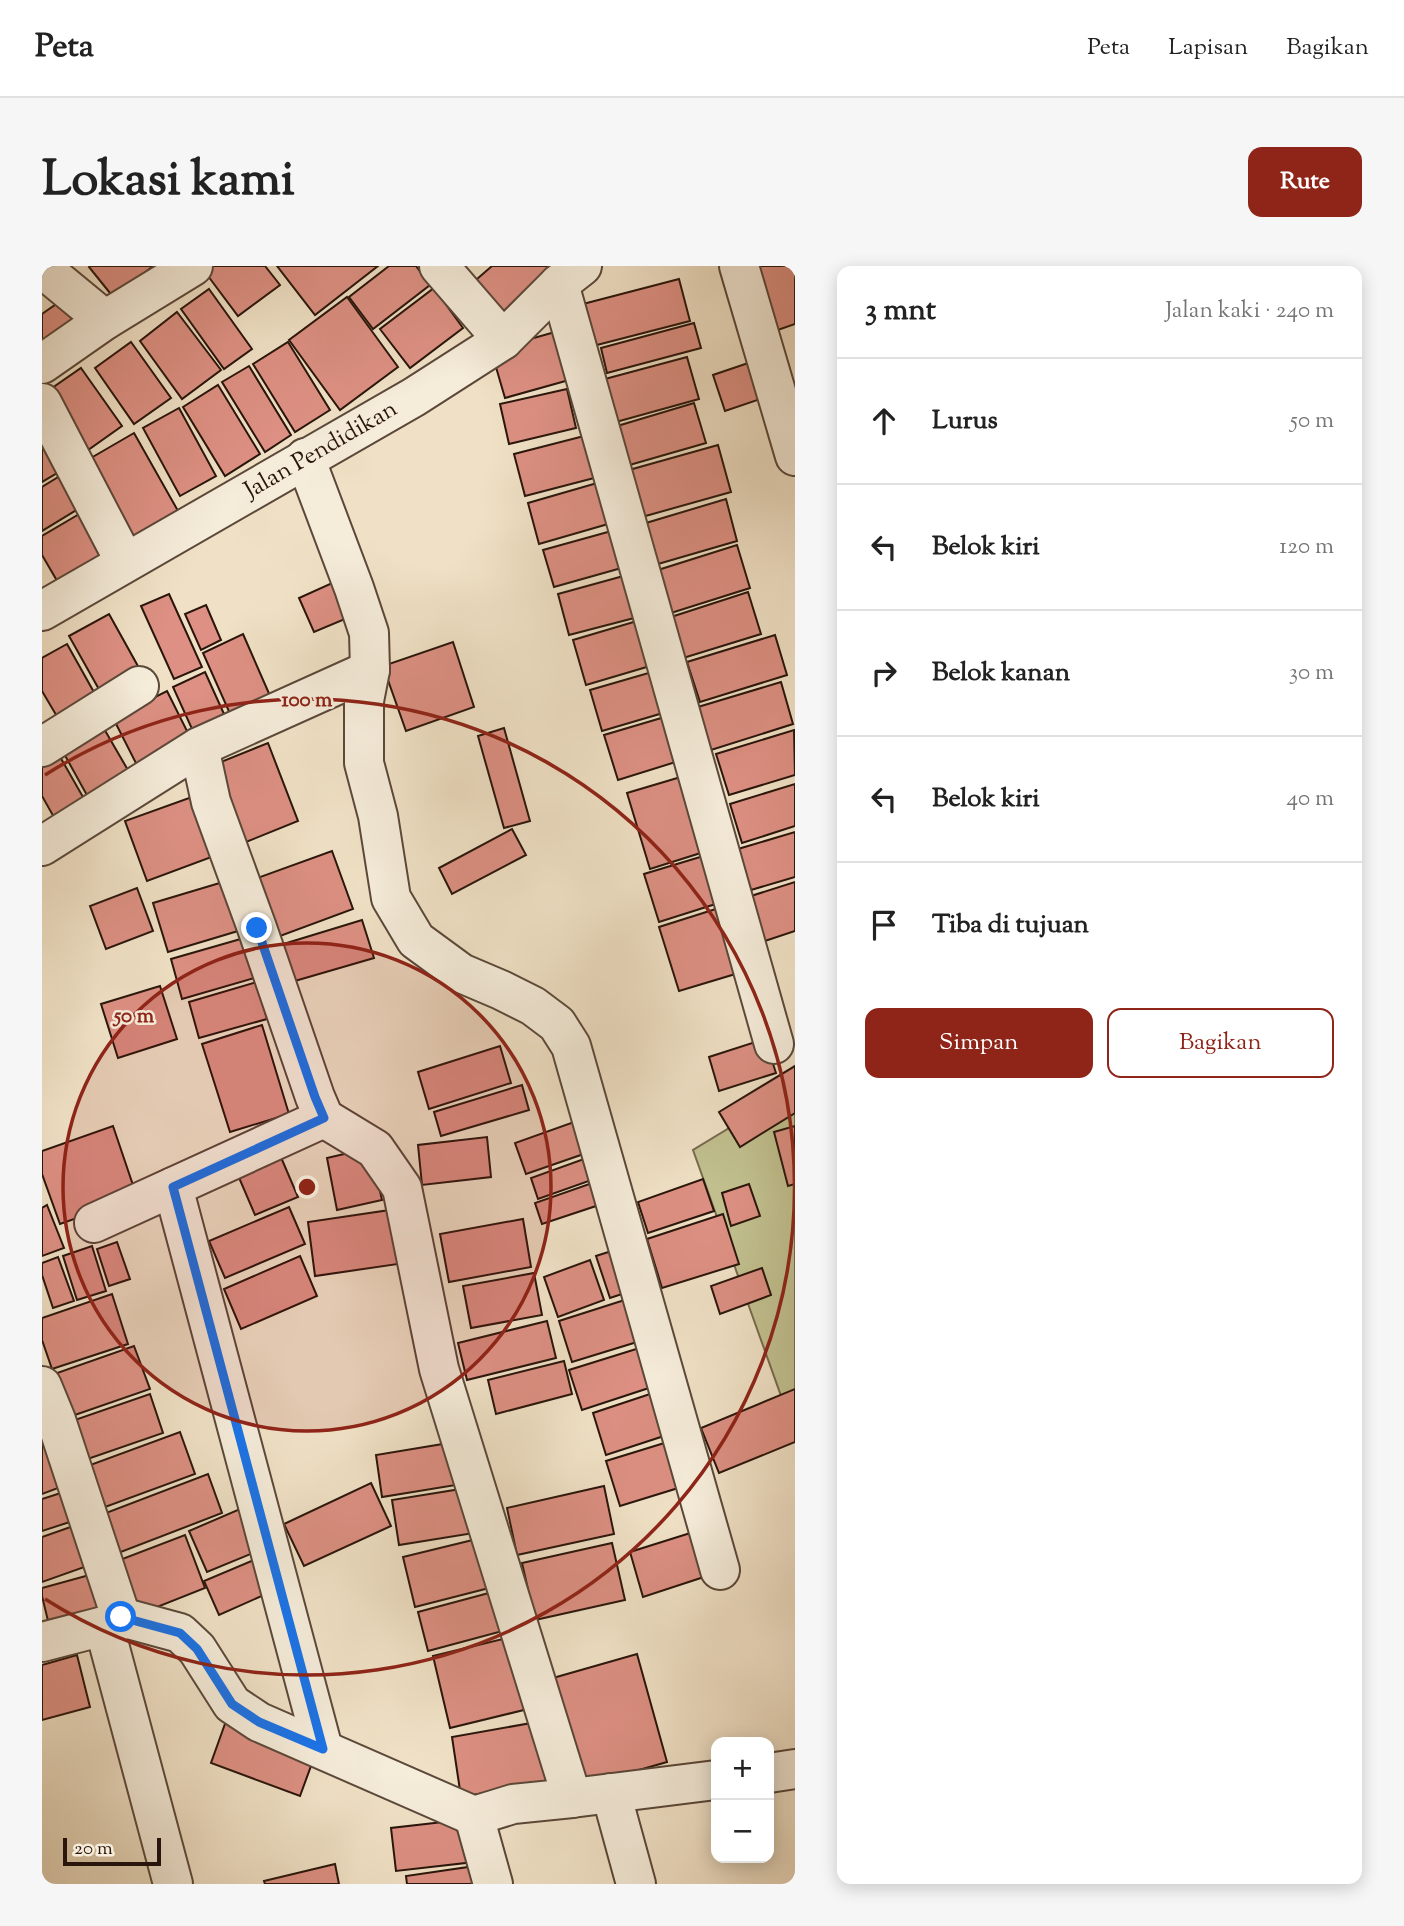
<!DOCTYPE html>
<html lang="id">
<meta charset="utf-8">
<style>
:root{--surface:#fff;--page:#f6f6f6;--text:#222;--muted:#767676;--line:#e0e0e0;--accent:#8f2418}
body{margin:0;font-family:"Sorts Mill Goudy",serif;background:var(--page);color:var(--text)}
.controls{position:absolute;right:21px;bottom:21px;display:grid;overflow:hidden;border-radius:14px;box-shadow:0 4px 18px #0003}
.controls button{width:63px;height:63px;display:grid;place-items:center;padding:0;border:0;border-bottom:2px solid var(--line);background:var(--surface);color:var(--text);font:35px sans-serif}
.scale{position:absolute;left:21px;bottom:18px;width:98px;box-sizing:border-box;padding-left:7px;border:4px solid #29150b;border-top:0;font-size:19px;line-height:24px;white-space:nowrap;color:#29150b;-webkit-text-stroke:5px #f5ecda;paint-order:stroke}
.stop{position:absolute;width:21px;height:21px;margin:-16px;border:5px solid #1a73e8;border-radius:50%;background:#fff}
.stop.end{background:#1a73e8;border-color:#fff;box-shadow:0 2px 7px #0008}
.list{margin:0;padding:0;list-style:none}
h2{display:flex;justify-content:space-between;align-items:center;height:91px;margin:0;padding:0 28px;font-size:30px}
h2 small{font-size:23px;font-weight:400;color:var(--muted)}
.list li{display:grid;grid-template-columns:46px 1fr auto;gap:21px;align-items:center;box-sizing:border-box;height:126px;padding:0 28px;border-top:2px solid var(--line)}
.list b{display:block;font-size:26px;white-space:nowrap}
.list em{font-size:23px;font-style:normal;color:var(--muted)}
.actions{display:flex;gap:14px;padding:21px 28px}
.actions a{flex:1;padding:16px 0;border:2px solid var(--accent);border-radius:14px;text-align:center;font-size:24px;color:var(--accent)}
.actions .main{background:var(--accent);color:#fff}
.icon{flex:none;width:38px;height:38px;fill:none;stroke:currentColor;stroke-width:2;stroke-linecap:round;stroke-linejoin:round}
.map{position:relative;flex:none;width:753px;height:1618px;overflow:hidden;border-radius:14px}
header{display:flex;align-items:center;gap:42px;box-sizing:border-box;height:98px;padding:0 35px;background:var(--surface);border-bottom:2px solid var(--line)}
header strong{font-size:33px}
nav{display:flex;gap:38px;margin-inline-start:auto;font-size:24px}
.intro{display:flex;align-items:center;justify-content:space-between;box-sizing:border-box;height:168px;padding:0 42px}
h1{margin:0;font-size:49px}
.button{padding:18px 32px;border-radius:14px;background:var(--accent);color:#fff;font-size:24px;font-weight:700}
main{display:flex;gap:42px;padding:0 42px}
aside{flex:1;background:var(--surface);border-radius:14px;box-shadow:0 4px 18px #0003}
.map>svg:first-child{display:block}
.green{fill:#c2c190;stroke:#766b4e;stroke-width:2}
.building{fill:#dd9083;stroke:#29150b;stroke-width:2}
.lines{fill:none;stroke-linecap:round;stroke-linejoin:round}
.minor-casing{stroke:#5b483a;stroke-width:42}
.minor{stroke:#f5ecda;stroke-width:38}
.route{stroke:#1a73e8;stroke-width:9}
.ring{fill:none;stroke:#8f2418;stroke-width:3.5}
.labels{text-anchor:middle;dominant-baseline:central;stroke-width:5;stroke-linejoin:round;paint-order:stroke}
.street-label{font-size:24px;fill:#29150b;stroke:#f5ecda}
.centre{fill:#8f2418;stroke:#f5ecda;stroke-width:3.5}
.ring-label{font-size:21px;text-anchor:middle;font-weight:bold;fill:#8f2418;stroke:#f5ecda;stroke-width:5;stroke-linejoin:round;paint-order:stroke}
</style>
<header>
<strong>Peta</strong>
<nav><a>Peta</a><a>Lapisan</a><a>Bagikan</a></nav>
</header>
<div class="intro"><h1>Lokasi kami</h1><a class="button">Rute</a></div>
<main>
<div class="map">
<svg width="753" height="1618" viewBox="0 0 753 1618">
<rect width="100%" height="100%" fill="#f0e1c6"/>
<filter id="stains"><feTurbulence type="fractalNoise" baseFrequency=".00286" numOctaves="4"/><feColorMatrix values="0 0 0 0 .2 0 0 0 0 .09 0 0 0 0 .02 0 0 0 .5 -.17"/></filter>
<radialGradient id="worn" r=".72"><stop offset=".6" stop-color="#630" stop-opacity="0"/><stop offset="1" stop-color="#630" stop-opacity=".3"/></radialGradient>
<!-- green -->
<polygon class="green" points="753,822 753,1169 651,884"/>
<!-- building -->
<g class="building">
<polygon points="48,0 111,0 72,32 47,1"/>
<polygon points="170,0 223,0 238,19 196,50 163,6"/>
<polygon points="235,0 336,0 273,49"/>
<polygon points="347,0 374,0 388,19 331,63 307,31"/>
<polygon points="450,0 509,0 511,2 448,57 420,26"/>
<polygon points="713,0 753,0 753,58 733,65"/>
<polygon points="637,13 648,55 551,80 541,38"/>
<polygon points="392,22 421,62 368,102 338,63"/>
<polygon points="167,23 210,83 182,103 139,43"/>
<polygon points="305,31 356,101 298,144 247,74"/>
<polygon points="23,32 40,57 0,84 0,48"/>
<polygon points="135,46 179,104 140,133 98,75"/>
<polygon points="652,57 659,82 565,107 559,82"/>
<polygon points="513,66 527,114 463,132 449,84"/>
<polygon points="89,76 129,132 92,158 53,102"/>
<polygon points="246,76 288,144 253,166 211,98"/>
<polygon points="645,91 657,133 574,156 563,113"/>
<polygon points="718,93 730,129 683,145 671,109"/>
<polygon points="207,100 249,169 223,186 180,116"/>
<polygon points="39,102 80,160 39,189 0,129"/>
<polygon points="176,119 218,188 183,210 141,141"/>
<polygon points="525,123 534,162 467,178 458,138"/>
<polygon points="652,137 664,177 584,200 572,161"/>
<polygon points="137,142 174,210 138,230 101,162"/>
<polygon points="92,167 140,252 90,281 42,196"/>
<polygon points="0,168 22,203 0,216"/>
<polygon points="546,169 556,211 483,230 472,188"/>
<polygon points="676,179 689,226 600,251 587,204"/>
<polygon points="21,208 41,240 0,265 0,221"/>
<polygon points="562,215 573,256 497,278 486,237"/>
<polygon points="684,233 695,275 616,298 604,257"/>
<polygon points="44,244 73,294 21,325 0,289 0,270"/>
<polygon points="573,264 583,301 512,321 501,284"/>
<polygon points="695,279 708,322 629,347 616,304"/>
<polygon points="585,309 596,351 527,369 516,328"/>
<polygon points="299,313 315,348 272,366 257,332"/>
<polygon points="706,326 719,368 638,393 626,352"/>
<polygon points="127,328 160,401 132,413 99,340"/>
<polygon points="164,339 179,374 159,384 143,348"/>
<polygon points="67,348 102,411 63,434 27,370"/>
<polygon points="595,355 608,400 544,419 531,374"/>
<polygon points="201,368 229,432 189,450 161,387"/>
<polygon points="733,369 745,409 658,436 645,396"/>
<polygon points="411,376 432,441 364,465 341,400"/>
<polygon points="25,378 58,437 20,459 0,425 0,392"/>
<polygon points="163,406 187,459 155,474 131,421"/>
<polygon points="610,406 621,447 560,465 548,424"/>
<polygon points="739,416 751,458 669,484 656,441"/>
<polygon points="125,425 152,479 99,507 71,452"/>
<polygon points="626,450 640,494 576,514 562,469"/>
<polygon points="61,461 94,518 52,542 20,484"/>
<polygon points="462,462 488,555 462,562 436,470"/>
<polygon points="752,464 753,509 687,529 674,488"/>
<polygon points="226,477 256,555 204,576 174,498"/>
<polygon points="17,489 49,545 18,562 0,530 0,499"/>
<polygon points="642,510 665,585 608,603 585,527"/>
<polygon points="753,518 753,560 700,577 688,538"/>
<polygon points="161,527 183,586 105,615 83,555"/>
<polygon points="470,563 484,589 410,628 397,602"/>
<polygon points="753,566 753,611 709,624 696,583"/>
<polygon points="290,585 311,643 230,673 210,614"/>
<polygon points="668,588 683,635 617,656 602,608"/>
<polygon points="191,613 206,662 126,686 111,637"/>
<polygon points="753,616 753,665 723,675 709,630"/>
<polygon points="95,622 111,665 64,683 48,640"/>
<polygon points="680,641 700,706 637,725 617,661"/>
<polygon points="320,654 332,692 246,717 235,680"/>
<polygon points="209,670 219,710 140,733 129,693"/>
<polygon points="215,716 225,753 157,772 147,736"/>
<polygon points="118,720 135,773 76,792 59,738"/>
<polygon points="220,759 247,848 188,866 160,778"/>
<polygon points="723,773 734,807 677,825 667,791"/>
<polygon points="458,780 469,817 387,843 376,806"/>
<polygon points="753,800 753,847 698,881 677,846"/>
<polygon points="480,819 487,844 399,870 392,846"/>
<polygon points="546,851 556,883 484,908 473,877"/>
<polygon points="71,860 95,931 18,958 0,908 0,885"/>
<polygon points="753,860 753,918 746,920 732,866"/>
<polygon points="445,871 449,911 380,919 376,879"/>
<polygon points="328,882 340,934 295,944 285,892"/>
<polygon points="238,889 256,931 213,949 195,907"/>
<polygon points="553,889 561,910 496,933 489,912"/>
<polygon points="661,913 672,945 606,967 596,936"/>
<polygon points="553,916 560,938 500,958 493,937"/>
<polygon points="707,918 718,950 689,960 680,927"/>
<polygon points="5,939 22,982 0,990 0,942"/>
<polygon points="247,941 263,978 183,1012 167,975"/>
<polygon points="348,944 356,998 273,1010 266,956"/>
<polygon points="681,948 697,998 620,1022 605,973"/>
<polygon points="481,953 489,1001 407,1016 398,968"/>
<polygon points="75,976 88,1013 67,1020 55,983"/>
<polygon points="50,980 64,1025 35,1034 21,990"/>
<polygon points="579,982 592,1024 568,1032 554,990"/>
<polygon points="258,990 275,1030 199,1063 182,1023"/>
<polygon points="16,991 32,1035 11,1042 0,1009 0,997"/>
<polygon points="548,994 562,1034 516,1051 502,1011"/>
<polygon points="720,1002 729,1029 678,1048 669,1020"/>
<polygon points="492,1007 500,1049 429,1062 421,1020"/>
<polygon points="70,1028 86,1078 10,1103 0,1074 0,1052"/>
<polygon points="595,1030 608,1072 530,1096 517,1055"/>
<polygon points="505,1055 514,1092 425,1114 416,1077"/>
<polygon points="607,1079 619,1118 540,1144 527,1104"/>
<polygon points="92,1080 108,1123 30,1150 15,1107"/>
<polygon points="522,1095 530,1128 454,1148 446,1114"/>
<polygon points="753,1123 753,1176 677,1207 659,1162"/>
<polygon points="620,1124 634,1166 564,1189 551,1147"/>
<polygon points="108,1128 121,1167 37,1196 24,1157"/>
<polygon points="138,1166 153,1208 55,1244 40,1202"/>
<polygon points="8,1172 24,1219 0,1228 0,1175"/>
<polygon points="632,1174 646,1219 578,1240 564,1195"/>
<polygon points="413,1176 420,1218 340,1231 334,1189"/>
<polygon points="166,1208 180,1247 71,1289 56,1250"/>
<polygon points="329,1217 349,1260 262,1300 242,1258"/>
<polygon points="562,1220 572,1268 475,1289 465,1242"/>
<polygon points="425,1222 432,1267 357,1279 350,1234"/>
<polygon points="28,1224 37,1253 0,1265 0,1233"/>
<polygon points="205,1240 223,1282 165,1306 147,1265"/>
<polygon points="37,1258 51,1298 0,1316 0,1271"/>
<polygon points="661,1263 674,1307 601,1331 588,1286"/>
<polygon points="143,1269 163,1322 95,1349 75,1295"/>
<polygon points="443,1271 455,1320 373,1341 361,1291"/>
<polygon points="570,1277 583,1334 493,1354 480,1297"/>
<polygon points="219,1291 233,1324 177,1349 162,1315"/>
<polygon points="51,1308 61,1349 8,1363 0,1330 0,1322"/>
<polygon points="458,1324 468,1363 386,1385 376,1346"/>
<polygon points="469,1371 486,1443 408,1462 391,1390"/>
<polygon points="595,1388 625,1496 534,1522 504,1414"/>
<polygon points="35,1389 48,1441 0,1454 0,1399"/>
<polygon points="184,1455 273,1489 258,1530 169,1497"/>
<polygon points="495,1456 505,1516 419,1531 410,1471"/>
<polygon points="427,1553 432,1596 354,1605 349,1562"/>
<polygon points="293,1598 297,1618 223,1618 222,1615"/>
<polygon points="440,1599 443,1618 365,1618 364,1610"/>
</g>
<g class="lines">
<!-- minor casing -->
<g class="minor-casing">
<g id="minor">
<polyline points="397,0 461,74"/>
<polyline points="697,0 753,190"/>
<polyline points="0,2 63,54"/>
<polyline points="517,18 732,778"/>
<polyline points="0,98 63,54 151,0"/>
<polyline points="0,137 83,296"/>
<polyline points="263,192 312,322 327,367 328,404 322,435 322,497 336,550 349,632 374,674 419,707 459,724 491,740 515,758 529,780 678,1304"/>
<path id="s1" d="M 0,345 L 372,131 L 461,74 L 517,18 L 540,0"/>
<polyline points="0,481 97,420"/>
<polyline points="157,481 169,536 215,662 273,831 282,852 333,883 360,922 397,1103 530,1532"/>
<polyline points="0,580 157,481 328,404"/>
<polyline points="131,921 281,1483"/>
<polyline points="52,957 282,852"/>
<polyline points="0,1120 14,1154 79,1351"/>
<polyline points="62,1360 131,1618"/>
<polyline points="0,1376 62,1360 79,1351 138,1367 155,1383 190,1438 217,1456 432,1550 471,1538 530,1532 674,1514"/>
<polyline points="727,1507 753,1503"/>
<polyline points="569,1527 594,1618"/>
<polyline points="432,1550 451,1618"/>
</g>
</g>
<!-- minor -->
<use href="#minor" class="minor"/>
</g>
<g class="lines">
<!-- route -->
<polyline class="route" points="79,1351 138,1367 155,1383 190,1438 217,1456 281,1483 131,921 282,852 273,831 215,662"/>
</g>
<!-- distance rings -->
<circle cx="265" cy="921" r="244" fill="#8f2418" fill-opacity=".12"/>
<g class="ring">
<circle cx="265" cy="921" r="244"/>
<path d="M3 509A488 488 0 1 1 3 1333"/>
</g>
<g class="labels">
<!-- street labels -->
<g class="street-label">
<text stroke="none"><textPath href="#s1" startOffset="322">Jalan Pendidikan</textPath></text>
</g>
</g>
<circle cx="265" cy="921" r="10" class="centre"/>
<g class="ring-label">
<text x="265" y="440">100 m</text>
<text x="92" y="756">50 m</text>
</g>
<rect width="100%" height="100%" filter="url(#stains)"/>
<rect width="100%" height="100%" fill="url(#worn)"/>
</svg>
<div class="controls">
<button>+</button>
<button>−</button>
</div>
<div class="scale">20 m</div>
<div class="stop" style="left:79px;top:1351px"></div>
<div class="stop end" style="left:215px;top:662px"></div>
</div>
<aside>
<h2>3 mnt<small>Jalan kaki · 240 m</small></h2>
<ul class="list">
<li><svg class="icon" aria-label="ahead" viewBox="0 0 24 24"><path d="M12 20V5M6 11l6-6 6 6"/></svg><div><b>Lurus</b></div><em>50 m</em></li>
<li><svg class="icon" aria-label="left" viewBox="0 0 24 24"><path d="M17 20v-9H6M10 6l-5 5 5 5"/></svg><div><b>Belok kiri</b></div><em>120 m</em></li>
<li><svg class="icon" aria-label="right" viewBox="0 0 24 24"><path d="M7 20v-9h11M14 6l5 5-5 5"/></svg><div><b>Belok kanan</b></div><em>30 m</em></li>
<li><svg class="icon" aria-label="left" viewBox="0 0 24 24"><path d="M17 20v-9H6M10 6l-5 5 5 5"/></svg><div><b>Belok kiri</b></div><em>40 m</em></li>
<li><svg class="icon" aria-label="arrive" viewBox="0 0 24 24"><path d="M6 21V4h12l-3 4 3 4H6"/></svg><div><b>Tiba di tujuan</b></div></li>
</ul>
<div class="actions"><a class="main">Simpan</a><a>Bagikan</a></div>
</aside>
</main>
